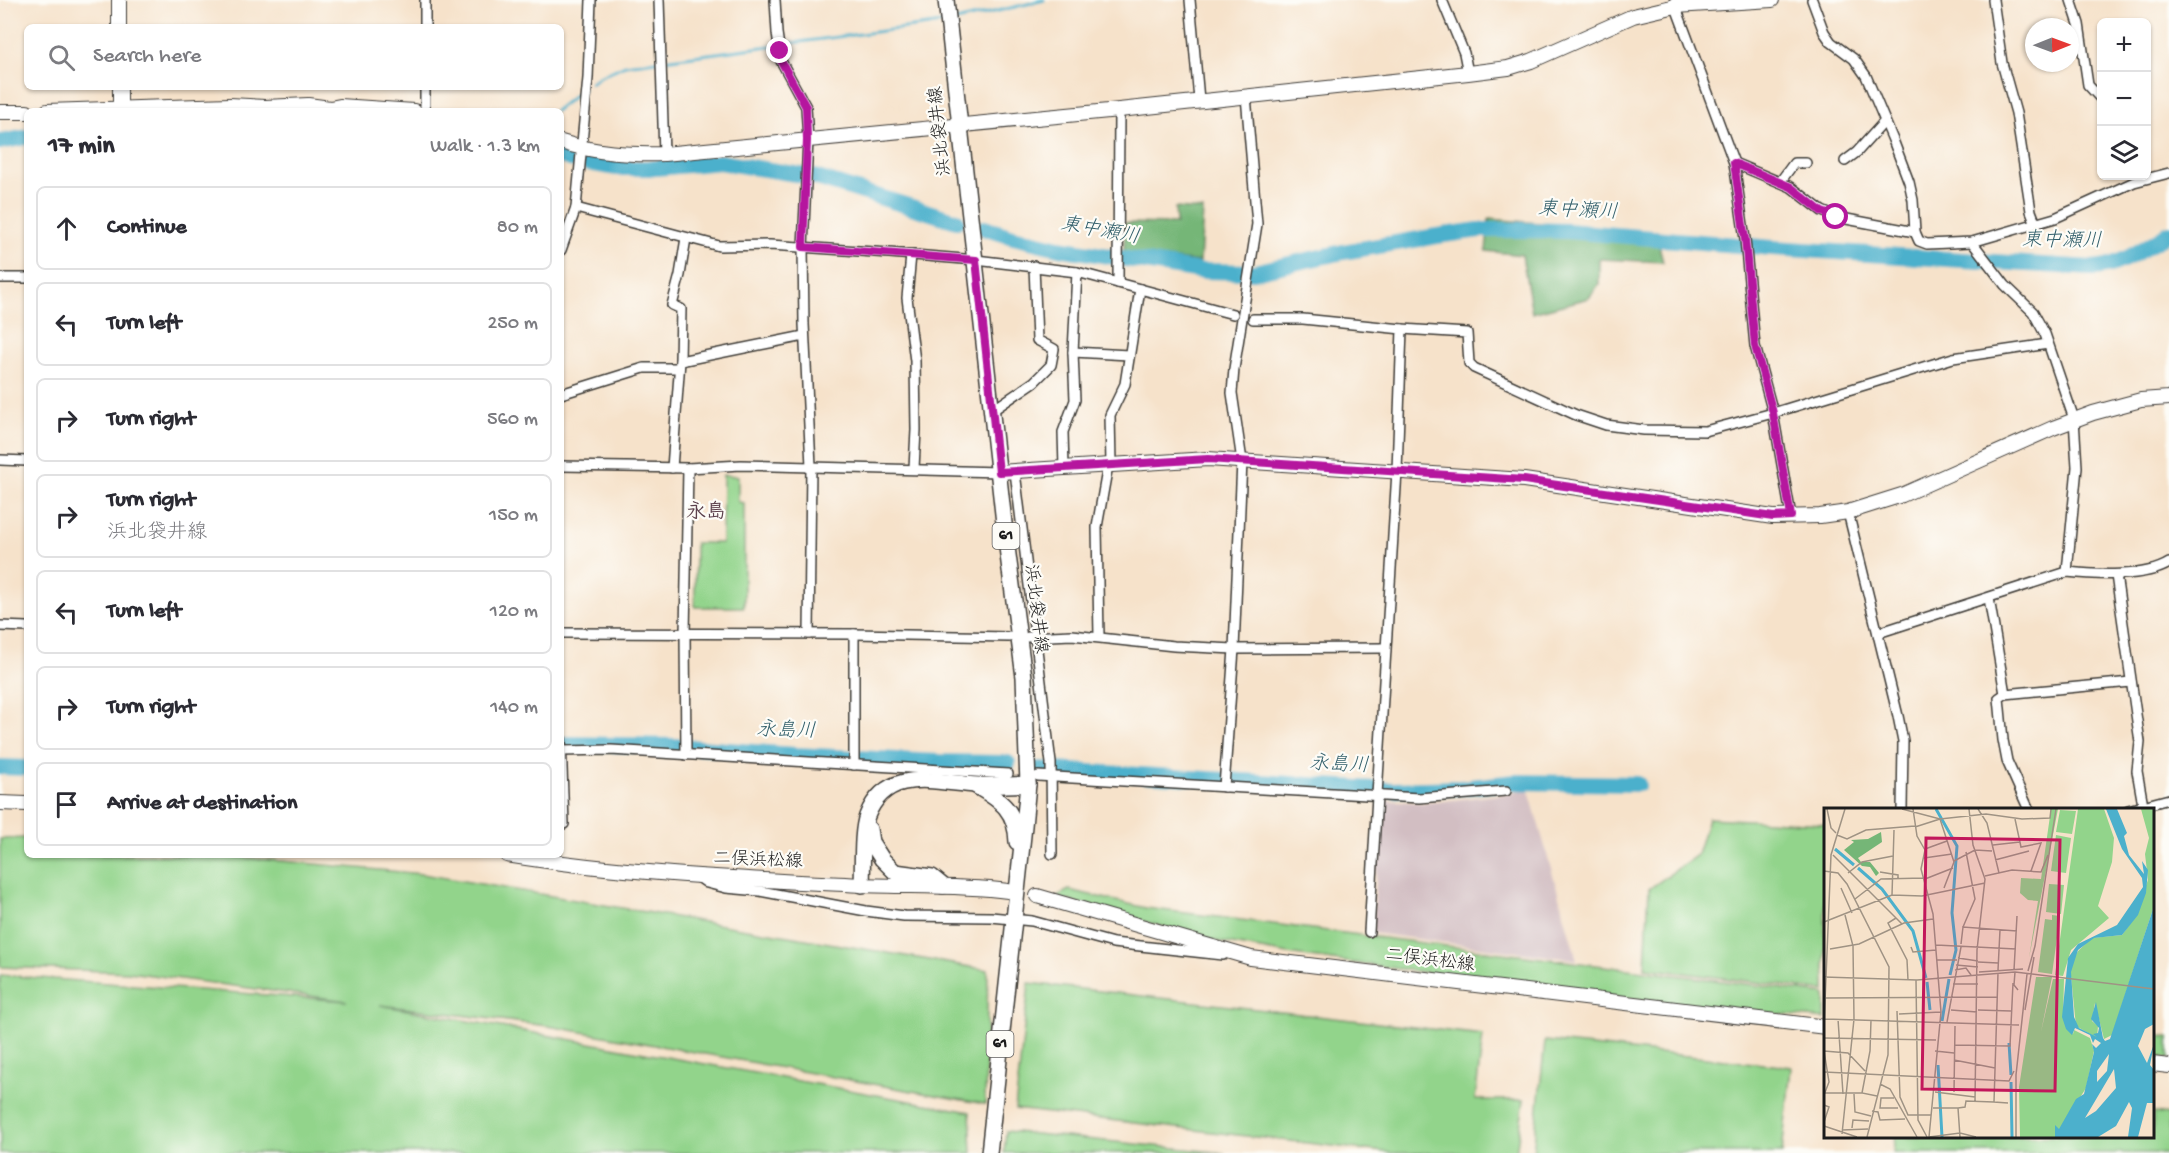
<!DOCTYPE html>
<meta charset="utf-8">
<style>
:root{--surface:#fff;--page:#f7f7f7;--text:#2b2b33;--muted:#7c7c81;--line:#e1e1e2}
body{margin:0;font-family:"Gochi Hand","Klee One",sans-serif;background:var(--page);color:var(--text)}
.controls{position:absolute;right:18px;top:18px;display:grid;overflow:hidden;border-radius:9px;box-shadow:0 2px 4px #0004}
.controls button{width:54px;height:54px;display:grid;place-items:center;padding:0;border:0;border-bottom:2px solid var(--line);background:var(--surface);color:var(--text);font:30px sans-serif}
.compass{position:absolute;left:2025px;top:18px;width:54px;height:54px;border-radius:50%;background:var(--surface);box-shadow:0 2px 4px #0004;rotate:89deg}
.stop{position:absolute;width:18px;height:18px;margin:-14px;border:4px solid #b5179e;border-radius:50%;background:#fff}
.stop.end{background:#b5179e;border-color:#fff;box-shadow:0 2px 6px #0008}
.list{margin:0;padding:0;list-style:none}
h2{display:flex;justify-content:space-between;align-items:center;height:78px;margin:0;padding:0 24px;font-size:26px}
h2 small{font-size:20px;font-weight:400;color:var(--muted)}
.list li{display:grid;grid-template-columns:39px 1fr auto;gap:18px;align-items:center;box-sizing:border-box;height:84px;margin:0 12px 12px;padding:0 12px;border:2px solid var(--line);border-radius:9px}
.list b{display:block;font-size:22px;white-space:nowrap}
.list p{margin:0;font-size:20px;white-space:nowrap;color:var(--muted)}
.list em{font-size:20px;font-style:normal;color:var(--muted)}
.icon{flex:none;width:33px;height:33px;fill:none;stroke:currentColor;stroke-width:2;stroke-linecap:round;stroke-linejoin:round}
.map{position:relative;flex:none;width:2169px;height:1153px;overflow:hidden}
.search{position:absolute;background:var(--surface);box-shadow:0 2px 4px #0004;left:24px;top:24px;width:540px;height:66px;display:flex;align-items:center;gap:15px;box-sizing:border-box;padding:0 21px;border-radius:9px;color:var(--muted);font-size:22px}
.panel{position:absolute;background:var(--surface);box-shadow:0 2px 4px #0004;left:24px;top:108px;width:540px;height:750px;border-radius:9px}
.map>svg:first-child{display:block}
.industrial{fill:#d2bec2}
.green{fill:#92d48b;stroke:#577854;stroke-width:1.5}
.forest{fill:#75b677;stroke:#48694a;stroke-width:1.5}
.lines{fill:none;stroke-linecap:round;stroke-linejoin:round}
.stream{stroke:#4cb0cc;stroke-width:3}
.river{stroke:#4cb0cc;stroke-width:16}
.street-casing{stroke:#3d3a36;stroke-width:12}
.secondary-casing{stroke:#3d3a36;stroke-width:16}
.primary-casing{stroke:#3d3a36;stroke-width:18}
.street{stroke:#fff;stroke-width:9}
.secondary{stroke:#fff;stroke-width:14}
.primary{stroke:#fff;stroke-width:15}
.route{stroke:#b5179e;stroke-width:8}
.labels{text-anchor:middle;dominant-baseline:central;stroke-width:4.5;stroke-linejoin:round;paint-order:stroke}
.shield{fill:#fdfcf7;stroke:#605f5e;stroke-width:1.5}
.shield-label{font-size:16px;font-weight:bold;fill:#1c1c1c}
.street-label{font-size:18px;fill:#1c1c1c;stroke:#fdfcf7}
.water-label{font-size:20px;font-style:italic;fill:#325f6b;stroke:#fdfcf7}
.neighbourhood-label{font-size:20px;font-weight:bold;fill:#5d424d;stroke:#fdfcf7}
.inset-river{fill:none;stroke:#4cb0cc;stroke-width:3}
.inset-road{fill:none;stroke:#9f9384;stroke-width:1.5}
.view{fill:#c2185b;fill-opacity:0.15;stroke:#c2185b;stroke-width:3}
.inset-edge{fill:none;stroke:#1c1c1c;stroke-width:3}
</style>
<div class="map">
<svg width="2169" height="1153" viewBox="0 0 2169 1153">
<rect width="100%" height="100%" fill="#fdfcf7"/>
<filter id="ink" filterUnits="userSpaceOnUse"><feTurbulence type="fractalNoise" baseFrequency=".0167" numOctaves="2"/><feDisplacementMap in="SourceGraphic" scale="12" xChannelSelector="R" yChannelSelector="G"/><feConvolveMatrix kernelMatrix="1 2 1 2 8 2 1 2 1" color-interpolation-filters="sRGB"/></filter>
<filter id="wash" filterUnits="userSpaceOnUse"><feTurbulence type="fractalNoise" baseFrequency=".008" numOctaves="4" result="noise"/><feDisplacementMap in="SourceGraphic" scale="24" xChannelSelector="R" yChannelSelector="G"/><feGaussianBlur stdDeviation="1.35" result="paint"/><feColorMatrix in="noise" values="0 0 0 0 0 0 0 0 0 0 0 0 0 0 0 0 0 1.4 0 .05"/><feComposite in="paint" operator="in"/></filter>
<g filter="url(#wash)">
<rect width="100%" height="100%" fill="#f6e2ca"/>
<!-- industrial -->
<polygon class="industrial" points="1528,787 1577,960 1372,933 1382,800 1425,803 1514,793"/>
<!-- green -->
<g class="green">
<polygon points="723,475 738,476 738,502 744,503 744,607 695,607 695,543 722,543"/>
<polygon points="1708,818 1825,824 1825,991 1645,968 1649,889 1697,855"/>
<polygon points="27,838 27,855 218,855 422,874 988,970 985,1104 548,1026 380,1005 970,1112 972,1153 0,1153 0,975 347,1001 129,972 0,967 0,839"/>
<polygon points="1069,890 1146,908 1825,994 1825,1019 1604,996 1294,955 1215,941 1055,897"/>
<polygon points="1029,983 1483,1035 1475,1100 1524,1100 1516,1153 1393,1153 1015,1109"/>
<polygon points="2153,1035 2169,1037 2169,1059 2153,1056"/>
<polygon points="1545,1041 1791,1067 1782,1153 1533,1153"/>
<polygon points="2153,1113 2169,1115 2169,1153 1893,1153 1895,1137 2152,1136"/>
<polygon points="1006,1131 1225,1153 1004,1153"/>
</g>
<!-- forest -->
<g class="forest">
<polygon points="1175,208 1203,210 1200,262 1124,253 1125,223 1176,224"/>
<polygon points="1489,219 1656,232 1663,262 1599,259 1599,284 1589,298 1532,313 1522,255 1486,251"/>
</g>
<g class="lines">
<!-- stream -->
<g class="stream">
<polyline points="952,22 1044,0"/>
<polyline points="591,83 599,77 625,65 943,23"/>
<polyline points="555,111 583,89"/>
</g>
<!-- river -->
<g class="river">
<polyline points="0,142 27,137"/>
<polyline points="561,156 574,160"/>
<polyline points="588,163 617,168 656,168 720,162 814,177 957,221"/>
<path d="M 984,228 L 1013,237 L 1059,248 L 1201,271 L 1254,272 L 1343,252 L 1437,236 L 1479,230 L 1519,230 L 1567,231 L 1773,248 L 2092,268 C 2121,267 2145,247 2169,233"/>
<polyline points="561,744 674,746 795,755 940,762 1008,763"/>
<polyline points="0,767 27,768"/>
<polyline points="1038,769 1393,790 1461,788 1516,782 1638,784"/>
</g>
</g>
</g>
<g filter="url(#ink)">
<g class="lines">
<!-- street casing -->
<g class="street-casing">
<g id="street">
<polyline points="425,0 425,27"/>
<polyline points="659,0 664,154"/>
<polyline points="775,0 777,33 781,61 806,107 808,140 803,247 804,324 811,466 809,634"/>
<polyline points="1190,0 1199,100"/>
<polyline points="1442,0 1464,53 1468,73"/>
<polyline points="1812,0 1824,32 1831,42 1854,59 1866,76 1893,140 1909,182 1913,200 1915,232 1919,241 1927,244 1972,242 2055,218 2134,182 2169,173"/>
<polyline points="1993,0 2002,63 2016,113 2031,211 2036,224"/>
<polyline points="2071,0 2079,24 2088,85 2102,100"/>
<polyline points="1674,2 1734,163 1745,239 1755,346 1773,413 1791,516"/>
<polyline points="425,87 425,111"/>
<polyline points="1845,161 1857,152 1885,121"/>
<polyline points="1734,163 1791,187 1822,211 1836,217 1915,232"/>
<polyline points="1780,182 1794,163 1806,163"/>
<polyline points="576,208 719,246 770,245 889,253 976,260 1077,272 1233,314"/>
<polyline points="1972,242 2005,285 2033,312 2045,334 2074,419 2077,467 2067,572"/>
<polyline points="561,250 576,208 588,78 591,0"/>
<polyline points="911,255 907,298 915,361 916,430 914,468"/>
<polyline points="0,278 27,278"/>
<polyline points="1118,283 1119,110"/>
<polyline points="1253,319 1303,319 1402,329 1397,471 1377,795"/>
<polyline points="1402,329 1467,333 1469,363 1474,368 1576,415 1606,425 1644,430 1705,431 1773,413 1953,358 2048,344"/>
<polyline points="1073,352 1129,355"/>
<polyline points="680,361 804,336"/>
<polyline points="561,394 644,368 679,368"/>
<polyline points="993,410 1034,382 1051,365 1054,349 1037,340 1034,266"/>
<polyline points="0,460 27,461"/>
<polyline points="1111,465 1110,415 1125,384 1140,289"/>
<polyline points="561,466 688,468 741,465 999,472"/>
<polyline points="672,468 680,361 681,309 672,305 680,275 686,238"/>
<polyline points="1064,468 1063,432 1075,400 1073,352 1077,272"/>
<polyline points="1015,472 1051,763 1052,854"/>
<polyline points="1848,512 1898,716 1903,741 1902,810"/>
<polyline points="2116,575 2140,742 2137,771 2143,805"/>
<polyline points="1989,598 2005,694 1999,698 2003,740 2007,761 2029,810"/>
<polyline points="0,626 27,627"/>
<polyline points="561,633 854,634 1009,637"/>
<path d="M 1878,633 L 2067,572 C 2094,575 2146,578 2169,563"/>
<polyline points="1028,637 1072,635 1174,646 1234,649 1385,648"/>
<polyline points="1099,637 1097,527 1108,465"/>
<polyline points="2005,694 2131,682"/>
<polyline points="561,739 564,824"/>
<polyline points="561,751 611,750 1008,774"/>
<polyline points="686,755 685,634 688,468"/>
<polyline points="854,765 854,634"/>
<polyline points="1038,776 1419,798 1506,791"/>
<polyline points="1224,787 1234,649 1242,461 1232,393 1234,369 1257,224 1246,96"/>
<polyline points="2128,810 2169,799"/>
<polyline points="697,876 707,883 726,888 760,891 866,911 904,916 991,917 1032,921 1113,943 1223,955"/>
<polyline points="1369,932 1377,796"/>
</g>
</g>
<!-- secondary casing -->
<g class="secondary-casing">
<g id="secondary">
<polyline points="119,0 119,27"/>
<polyline points="47,111 230,105 265,107 308,105 330,108 340,106 414,111"/>
<polyline points="120,111 120,87"/>
<polyline points="0,112 27,112"/>
<path d="M 561,142 C 596,153 628,155 664,154 L 1119,110 L 1468,73 L 1508,68 L 1531,61 L 1633,16 L 1676,6 L 1772,0"/>
<polyline points="999,472 1208,459 1524,480 1773,517 1820,516 1848,512 1902,495 2053,428 2093,413 2141,400 2169,398"/>
<polyline points="0,803 27,804"/>
<path d="M 507,855 C 624,874 743,879 862,885 C 911,887 959,885 1008,891"/>
<polyline points="1037,896 1251,958 1826,1027"/>
<polyline points="2152,1064 2169,1066"/>
</g>
</g>
<!-- primary casing -->
<g class="primary-casing">
<g id="primary">
<polyline points="946,0 1005,532 1024,677 1028,784 1024,826 989,1153"/>
<path d="M 976,786 C 1002,801 1016,811 1017,842"/>
<polyline points="869,829 871,842 882,859 895,872 932,877 943,886"/>
<path d="M 862,885 C 863,867 861,831 867,816 C 887,765 936,783 977,785 C 993,786 1011,785 1028,784"/>
</g>
</g>
<!-- street -->
<use href="#street" class="street"/>
<!-- secondary -->
<use href="#secondary" class="secondary"/>
<!-- primary -->
<use href="#primary" class="primary"/>
</g>
</g>
<g class="lines" filter="url(#ink)">
<!-- route -->
<polyline class="route" points="780,51 781,61 806,107 807,140 803,247 976,260 999,472 1208,459 1524,480 1773,517 1791,516 1773,413 1755,346 1745,239 1734,163 1791,187 1822,212 1836,217"/>
</g>
<g class="labels">
<!-- shield labels -->
<g class="shield">
<rect x="992.5" y="523" width="27" height="26" rx="4.5"/>
<rect x="986.5" y="1031" width="27" height="26" rx="4.5"/>
</g>
<g class="shield-label">
<text x="1006" y="536">61</text>
<text x="1000" y="1044">61</text>
</g>
<!-- street labels -->
<g class="street-label">
<text transform="translate(941 131) rotate(-96)">浜北袋井線</text>
<text transform="translate(1035 609) rotate(83)">浜北袋井線</text>
<text transform="translate(758 861) rotate(2)">二俣浜松線</text>
<text transform="translate(1430 961) rotate(7)">二俣浜松線</text>
</g>
<!-- water labels -->
<g class="water-label">
<text transform="translate(1578 212) rotate(3)">東中瀬川</text>
<text transform="translate(1100 232) rotate(10)">東中瀬川</text>
<text transform="translate(2062 242) rotate(1)">東中瀬川</text>
<text transform="translate(786 732) rotate(2)">永島川</text>
<text transform="translate(1339 766) rotate(3)">永島川</text>
</g>
<!-- neighbourhood labels -->
<g class="neighbourhood-label">
<text x="706" y="513">永島</text>
</g>
</g>
<!-- overview -->
<g transform="translate(1824 808)">
<rect width="330" height="330" fill="#f6e2ca"/>
<path d="M 227,1 L 234,1 L 205,150 L 214,93 L 204,92 L 196,85 L 197,70 L 217,71 ZM 254,1 L 280,1 L 290,30 L 288,54 L 274,98 L 285,110 L 247,142 L 239,168 L 231,167 ZM 317,1 L 330,1 L 330,98 L 288,227 L 280,231 L 271,195 L 268,213 L 274,218 L 273,230 L 252,218 L 246,158 L 254,143 L 268,130 L 298,127 L 309,112 L 324,72 L 321,46 L 325,30 ZM 236,2 L 252,3 L 248,26 L 232,24 ZM 232,27 L 247,30 L 242,65 L 227,63 ZM 225,76 L 240,77 L 237,106 L 222,104 ZM 228,107 L 236,108 L 228,166 L 214,164 L 221,111 L 228,112 ZM 212,169 L 228,169 L 217,224 L 229,171 L 240,171 L 239,211 L 249,226 L 250,222 L 266,230 L 270,243 L 262,280 L 231,329 L 196,329 L 195,279 Z" fill="#92d48b"/>
<path d="M 57,24 L 58,34 L 34,50 L 37,54 L 46,54 L 55,65 L 52,68 L 46,59 L 38,58 L 20,42 L 30,34 L 27,32 L 44,31 Z" fill="#75b677"/>
<path d="M 282,1 L 293,1 L 303,25 L 300,28 L 305,47 L 320,66 L 318,53 L 324,62 L 322,85 L 314,107 L 298,127 L 270,130 L 254,142 L 247,164 L 250,209 L 255,220 L 273,229 L 269,226 L 274,225 L 275,220 L 267,211 L 272,194 L 279,230 L 281,233 L 286,231 L 330,98 L 330,216 L 321,221 L 314,238 L 323,255 L 330,236 L 326,257 L 330,262 L 330,295 L 323,295 L 314,329 L 304,329 L 308,300 L 305,294 L 292,318 L 274,329 L 231,329 L 231,317 L 235,321 L 252,291 L 260,286 L 270,244 L 268,236 L 272,240 L 277,235 L 271,231 L 269,235 L 266,227 L 251,220 L 248,227 L 242,221 L 238,209 L 244,150 L 254,136 L 293,117 L 319,79 L 318,70 L 298,41 ZM 285,246 L 283,263 L 273,274 L 273,263 ZM 290,261 L 292,280 L 272,303 L 261,310 Z" fill="#4cb0cc" fill-rule="evenodd"/>
<path class="inset-river" d="M 112,1 L 133,38 L 128,105 L 132,142 L 126,167M 11,41 L 30,57M 34,60 L 58,81 L 89,123 L 102,170M 103,174 L 106,202M 118,213 L 125,171M 185,235 L 187,267M 114,257 L 118,329M 187,274 L 188,329"/>
<path class="inset-road" d="M 3,1 L 7,20 L 12,25M 78,1 L 116,11 L 162,6 L 198,11 L 226,10 L 227,1M 89,1 L 93,28 L 101,42 L 97,61 L 109,106 L 117,204 L 105,329M 145,1 L 149,37 L 161,71 L 153,142 L 151,294M 154,1 L 163,15 L 175,65M 191,11 L 197,39 L 217,35 L 207,63M 91,19 L 116,11 L 130,54 L 120,80M 13,27 L 23,31 L 42,22 L 91,18M 169,37 L 196,34M 101,41 L 123,33M 9,47 L 78,116M 100,50 L 128,46M 171,52 L 205,43M 130,53 L 151,42 L 168,43M 0,63 L 14,65 L 23,76 L 65,159 L 64,247 L 43,329M 56,64 L 74,67 L 74,71M 24,65 L 38,54 L 69,48M 161,68 L 188,62 L 217,64 L 224,47M 101,71 L 129,60M 17,80 L 28,105M 68,87 L 70,22M 31,91 L 57,71 L 100,70M 72,110 L 64,115 L 83,152 L 84,172M 0,114 L 68,87 L 98,88 L 161,75M 139,119 L 151,91 L 142,44M 137,136 L 139,119 L 193,123M 112,137 L 192,141M 87,139 L 89,144 L 112,142M 6,141 L 35,136 L 80,115 L 109,111M 134,150 L 154,153M 113,152 L 133,152M 154,154 L 174,155M 132,157 L 154,159M 131,162 L 142,160 L 147,167M 174,162 L 176,122M 190,162 L 193,108M 204,163 L 211,138 L 232,1M 155,164 L 199,161M 191,164 L 190,177 L 194,182M 174,165 L 170,294 L 184,295M 0,169 L 93,172 L 191,164 L 330,181M 92,172 L 94,312 L 103,329M 129,176 L 154,176M 1,190 L 173,189M 127,202 L 153,204M 154,202 L 187,203M 201,202 L 210,149M 73,203 L 76,289 L 84,307 L 107,307M 75,206 L 117,204M 1,211 L 195,217M 14,211 L 19,286M 47,212 L 46,243 L 38,285 L 53,288M 123,214 L 137,139M 0,219 L 7,47 L 21,1M 0,230 L 112,232M 130,237 L 186,238 L 189,175M 0,243 L 24,245 L 41,263M 111,243 L 130,245M 130,252 L 171,260M 0,264 L 185,273 L 190,263M 56,276 L 66,281 L 93,329M 111,284 L 151,289M 130,284 L 131,218M 0,285 L 38,285M 30,286 L 31,304 L 47,308M 0,287 L 5,274 L 0,243M 70,290 L 57,290 L 56,300 L 74,300M 0,297 L 5,299 L 0,314M 109,300 L 134,300 L 136,329M 134,300 L 141,299 L 142,293 L 170,294M 48,303 L 54,304 L 56,312 L 81,311M 0,318 L 33,329M 28,320 L 29,312 L 45,313M 18,322 L 44,321M 18,326 L 30,211 L 29,138 L 21,107M 105,329 L 136,325 L 152,329M 192,329 L 192,267 L 203,166"/>
<path class="view" d="M 102,30 L 236,32 L 231,283 L 98,281 Z"/>
<rect width="330" height="330" class="inset-edge"/>
</g>
</svg>
<div class="controls">
<button>+</button>
<button>−</button>
<button><svg class="icon" aria-label="layers" viewBox="0 0 24 24"><path d="M12 4l9 5-9 5-9-5zM3 14l9 5 9-5"/></svg></button>
</div>
<svg class="compass" viewBox="-18 -18 36 36"><path d="M0-13l5 13h-10z" fill="#e53935"/><path d="M0 13l5-13h-10z" fill="#7c7c81"/></svg>
<div class="stop" style="left:1836px;top:217px"></div>
<div class="stop end" style="left:780px;top:51px"></div>
<div class="search"><svg class="icon" aria-label="search" viewBox="0 0 24 24"><circle cx="10" cy="10" r="6"/><path d="M15 15l6 6"/></svg>Search here</div>
<section class="panel">
<h2>17 min<small>Walk · 1.3 km</small></h2>
<ul class="list">
<li><svg class="icon" aria-label="ahead" viewBox="0 0 24 24"><path d="M12 20V5M6 11l6-6 6 6"/></svg><div><b>Continue</b></div><em>80 m</em></li>
<li><svg class="icon" aria-label="left" viewBox="0 0 24 24"><path d="M17 20v-9H6M10 6l-5 5 5 5"/></svg><div><b>Turn left</b></div><em>250 m</em></li>
<li><svg class="icon" aria-label="right" viewBox="0 0 24 24"><path d="M7 20v-9h11M14 6l5 5-5 5"/></svg><div><b>Turn right</b></div><em>560 m</em></li>
<li><svg class="icon" aria-label="right" viewBox="0 0 24 24"><path d="M7 20v-9h11M14 6l5 5-5 5"/></svg><div><b>Turn right</b><p>浜北袋井線</p></div><em>150 m</em></li>
<li><svg class="icon" aria-label="left" viewBox="0 0 24 24"><path d="M17 20v-9H6M10 6l-5 5 5 5"/></svg><div><b>Turn left</b></div><em>120 m</em></li>
<li><svg class="icon" aria-label="right" viewBox="0 0 24 24"><path d="M7 20v-9h11M14 6l5 5-5 5"/></svg><div><b>Turn right</b></div><em>140 m</em></li>
<li><svg class="icon" aria-label="arrive" viewBox="0 0 24 24"><path d="M6 21V4h12l-3 4 3 4H6"/></svg><div><b>Arrive at destination</b></div></li>
</ul>
</section>
</div>
